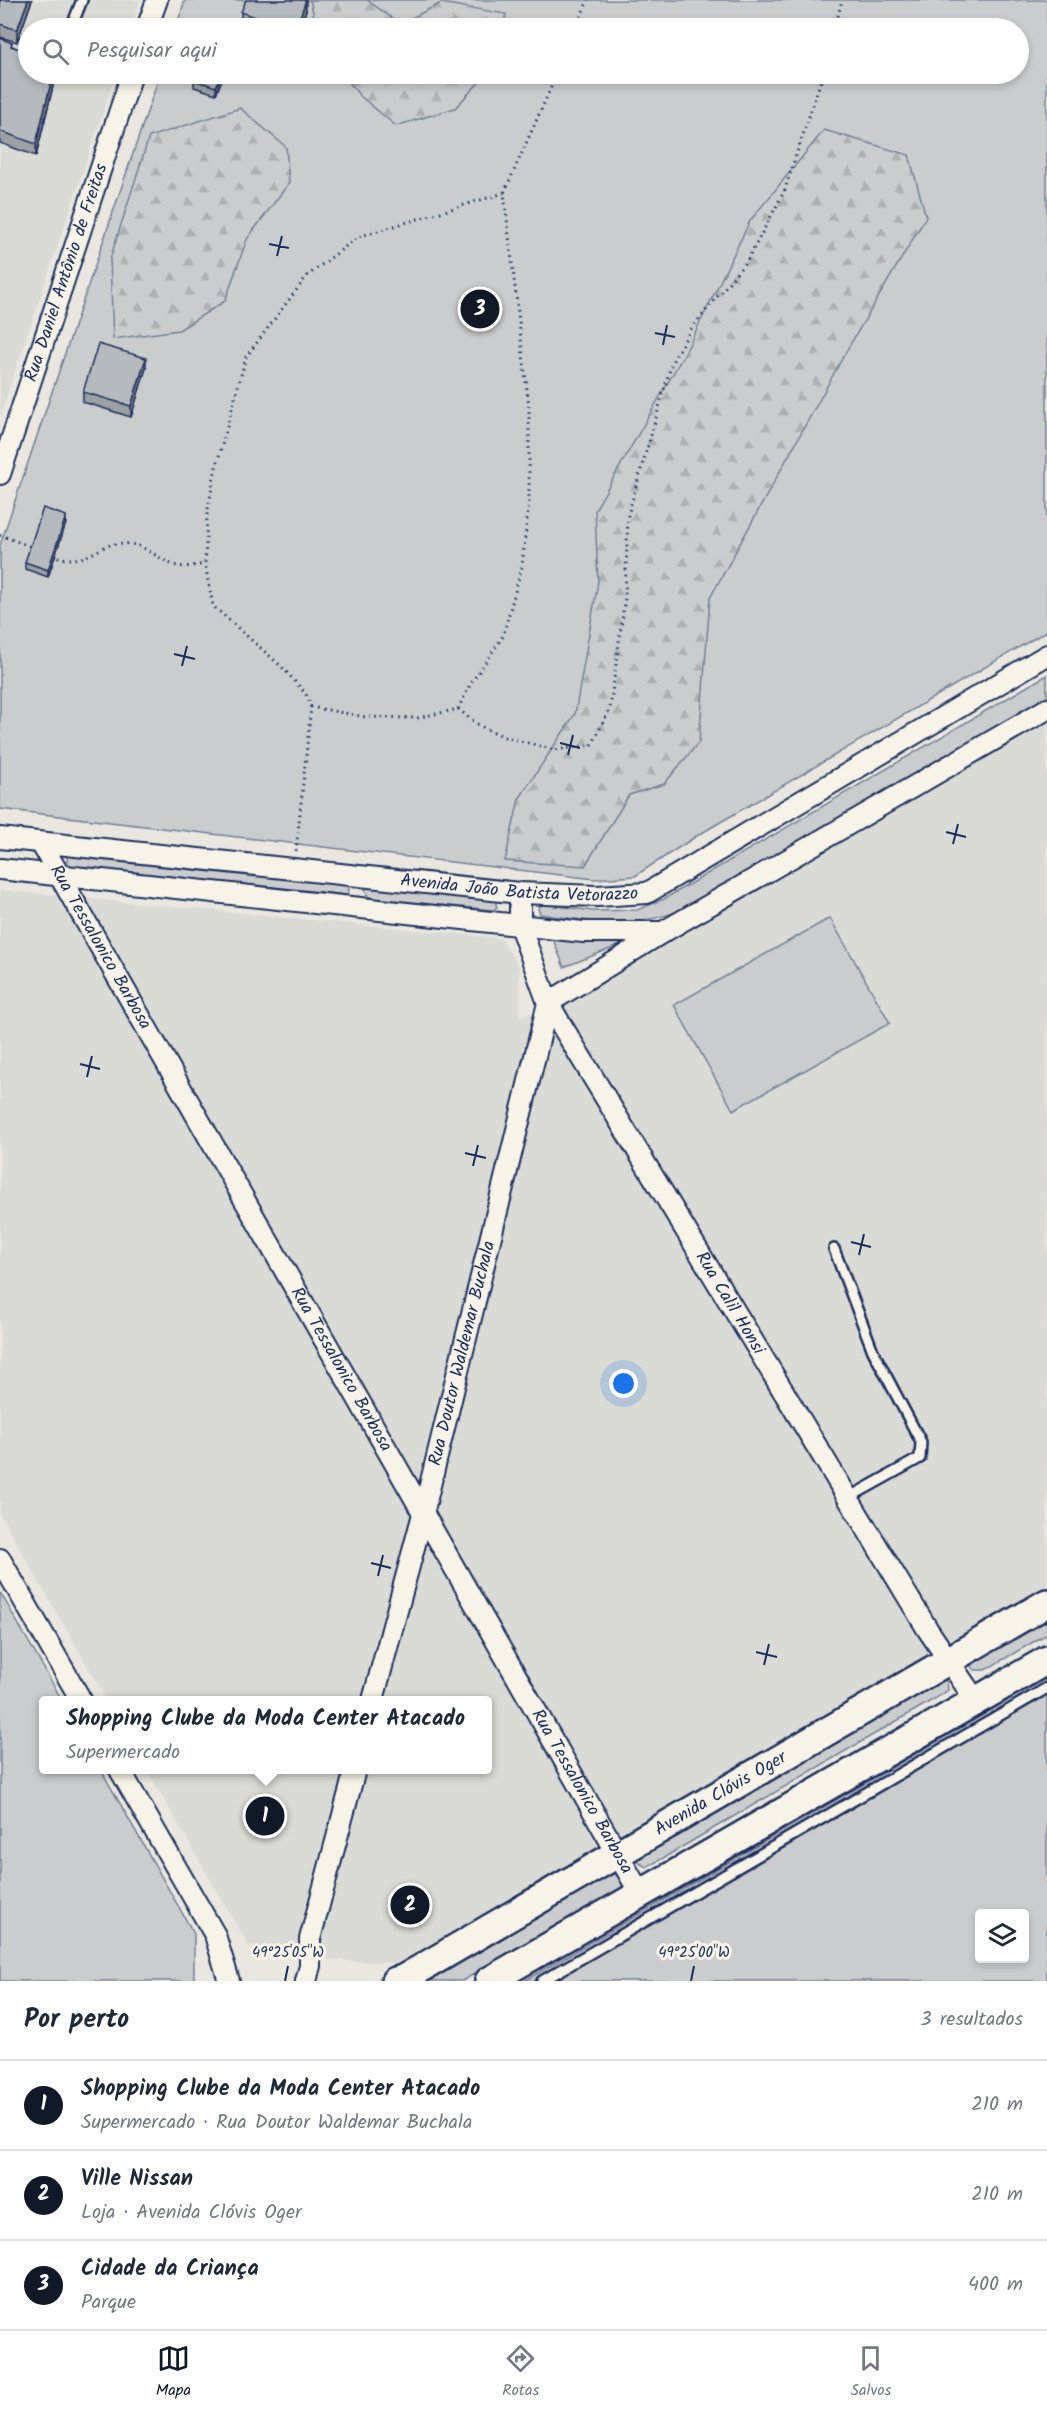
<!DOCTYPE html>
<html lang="pt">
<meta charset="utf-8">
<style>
:root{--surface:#fff;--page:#f2f2f3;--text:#1f2937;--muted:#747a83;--line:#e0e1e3;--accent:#111827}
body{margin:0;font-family:Kalam,sans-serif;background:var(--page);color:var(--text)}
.controls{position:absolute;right:18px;bottom:18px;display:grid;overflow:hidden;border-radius:6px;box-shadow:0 3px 9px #0003}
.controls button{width:54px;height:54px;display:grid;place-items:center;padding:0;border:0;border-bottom:2px solid var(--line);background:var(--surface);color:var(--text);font:30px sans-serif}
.you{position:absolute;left:624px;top:1384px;width:21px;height:21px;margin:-15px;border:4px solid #fff;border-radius:50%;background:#1a73e8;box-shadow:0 0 0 9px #1a73e833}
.badge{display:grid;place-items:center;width:39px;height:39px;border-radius:50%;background:var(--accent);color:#fff;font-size:20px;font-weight:700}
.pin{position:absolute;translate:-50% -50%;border:3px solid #fff;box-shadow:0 2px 6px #0006}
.popup{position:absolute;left:39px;top:1696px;width:453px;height:78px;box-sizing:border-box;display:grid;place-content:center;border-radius:6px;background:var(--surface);filter:drop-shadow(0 2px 4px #0005);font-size:20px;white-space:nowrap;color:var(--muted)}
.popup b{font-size:22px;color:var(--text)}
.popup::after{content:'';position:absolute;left:50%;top:100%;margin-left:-12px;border:12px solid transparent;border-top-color:var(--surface)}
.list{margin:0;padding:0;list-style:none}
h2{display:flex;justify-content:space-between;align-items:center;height:78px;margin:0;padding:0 24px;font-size:26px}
h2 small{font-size:20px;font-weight:400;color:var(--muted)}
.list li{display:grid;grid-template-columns:39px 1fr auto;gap:18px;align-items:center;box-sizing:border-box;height:90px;padding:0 24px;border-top:2px solid var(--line)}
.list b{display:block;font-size:22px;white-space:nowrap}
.list p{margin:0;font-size:20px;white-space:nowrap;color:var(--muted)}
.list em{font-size:20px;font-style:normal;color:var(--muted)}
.icon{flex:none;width:33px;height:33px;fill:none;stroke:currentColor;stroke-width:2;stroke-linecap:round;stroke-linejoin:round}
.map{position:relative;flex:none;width:1047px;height:1981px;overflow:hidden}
.search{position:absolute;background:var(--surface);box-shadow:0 3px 9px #0003;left:18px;right:18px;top:18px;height:66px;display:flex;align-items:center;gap:15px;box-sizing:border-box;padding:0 21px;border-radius:33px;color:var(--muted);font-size:22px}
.sheet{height:348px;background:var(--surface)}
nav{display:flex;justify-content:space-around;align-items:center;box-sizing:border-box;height:84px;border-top:2px solid var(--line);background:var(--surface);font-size:16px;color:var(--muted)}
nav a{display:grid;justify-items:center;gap:3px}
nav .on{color:var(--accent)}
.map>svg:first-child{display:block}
.built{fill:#dadad6}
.green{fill:#cbcccd;stroke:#737e96;stroke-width:1.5;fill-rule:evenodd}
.forest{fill:url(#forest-firs);stroke:#737e96;stroke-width:1.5}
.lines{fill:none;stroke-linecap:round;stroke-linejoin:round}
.lane-casing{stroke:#1b2f5e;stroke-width:14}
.street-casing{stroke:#1b2f5e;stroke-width:24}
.secondary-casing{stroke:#1b2f5e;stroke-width:32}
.path{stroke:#1b2f5e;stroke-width:3;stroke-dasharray:1.5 4.5;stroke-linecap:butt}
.lane{stroke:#f7f3e8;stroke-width:9}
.street{stroke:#f7f3e8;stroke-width:20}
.secondary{stroke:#f7f3e8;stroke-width:27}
.wall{fill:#9da0a4;stroke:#1b2f5e;stroke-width:1.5}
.shaded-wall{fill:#7f8286;stroke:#1b2f5e;stroke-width:1.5}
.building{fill:#b6babf;stroke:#1b2f5e;stroke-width:1.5}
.ticks{fill:none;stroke:#1b2f5e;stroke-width:2}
.labels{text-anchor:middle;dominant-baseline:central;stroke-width:6;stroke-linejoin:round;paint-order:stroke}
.street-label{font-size:18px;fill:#1b2f5e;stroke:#f7f3e8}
.ticks-label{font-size:15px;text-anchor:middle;fill:#1b2f5e;stroke:#f7f3e8;stroke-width:6;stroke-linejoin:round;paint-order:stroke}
</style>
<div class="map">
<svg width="1047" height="1981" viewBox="0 0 1047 1981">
<defs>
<pattern id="forest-firs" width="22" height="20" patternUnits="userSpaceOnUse" patternTransform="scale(1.5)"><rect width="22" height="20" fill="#cbcccd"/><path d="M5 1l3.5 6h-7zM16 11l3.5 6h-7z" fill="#aeb0b2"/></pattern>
</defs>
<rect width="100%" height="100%" fill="#eae7e0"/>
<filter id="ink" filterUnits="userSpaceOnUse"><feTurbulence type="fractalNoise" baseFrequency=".0167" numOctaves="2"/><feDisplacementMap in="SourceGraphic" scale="12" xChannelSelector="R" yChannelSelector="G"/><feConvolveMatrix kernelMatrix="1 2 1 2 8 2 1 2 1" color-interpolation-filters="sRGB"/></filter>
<g filter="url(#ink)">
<!-- built -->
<g class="built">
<polygon points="0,0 140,0 131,28 28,28 28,74 116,74 0,416"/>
<polygon points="1047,720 1047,1586 406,1964 331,1960 267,1951 248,1945 147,1770 487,1770 487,1700 107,1700 0,1514 0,890 501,938 519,967 520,1019"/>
</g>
<!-- green -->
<g class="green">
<polygon points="185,0 1047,0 1047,631 695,837 635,876 595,879 0,809 0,545 160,74 1018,74 1018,28 176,28"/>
<path d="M 1047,675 L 1047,698 L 685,909 C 631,930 595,922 540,914 L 538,908 L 543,904 L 593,911 L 637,910 L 664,899 Z"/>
<polygon points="67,854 348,882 349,892 346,895 72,866 67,863"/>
<polygon points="370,885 494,898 497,907 493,910 372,899 367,895 365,890"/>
<polygon points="830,918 890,1023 733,1110 674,1005"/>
<polygon points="551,934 638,938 564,967"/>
<polygon points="0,1592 62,1700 43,1700 43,1770 101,1770 194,1934 194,1981 0,1981"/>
<polygon points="1047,1612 1047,1634 985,1670 974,1670 970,1665 970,1656"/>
<polygon points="941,1678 947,1682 948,1690 941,1695 658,1861 646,1867 638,1862 638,1852"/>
<path d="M 1047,1678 L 1047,1981 L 524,1981 ZM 980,1914 L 1024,1914 L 1024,1958 L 980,1958 Z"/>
<polygon points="613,1873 623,1880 622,1889 462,1981 426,1981"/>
</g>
<!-- forest -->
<g class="forest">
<polygon points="310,0 367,0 400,24 441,3 506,14 503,28 317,28"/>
<polygon points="343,74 487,74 455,108 396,126 359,95"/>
<polygon points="240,108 286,147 289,183 247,239 225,301 179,330 113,339 110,259 149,137"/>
<polygon points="824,130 909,155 926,217 848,348 710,598 699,742 664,784 629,795 585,866 505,861 519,799 575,714 598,582 595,510 686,351 750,221"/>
</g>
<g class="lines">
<!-- lane casing -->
<g class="lane-casing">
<g id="lane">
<polyline points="71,28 82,0"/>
<polyline points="834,1249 873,1351 921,1442 920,1458 848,1498"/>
<polyline points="542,1981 1047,1688"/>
</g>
</g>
<!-- street casing -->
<g class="street-casing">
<g id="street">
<polyline points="147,28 157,0"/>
<path id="s1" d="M 0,474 L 132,74"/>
<path id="s2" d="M 0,838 L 520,893 L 597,896 L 647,893 L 1047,655"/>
<path id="s3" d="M 41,843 L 641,1895"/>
<polyline points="0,869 583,932 663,932 1047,709"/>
<path id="s4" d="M 520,893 L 520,926 L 548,1003 L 928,1630 L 976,1701"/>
<polyline points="0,1559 81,1700"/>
<path id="s5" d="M 373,1700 L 423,1514 L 548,1003 L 663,932"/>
<polyline points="120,1770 215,1935 229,1981"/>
<polyline points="306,1981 310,1966 310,1939 355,1770"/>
</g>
</g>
<!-- secondary casing -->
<g class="secondary-casing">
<g id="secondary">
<path id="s6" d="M 395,1981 L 403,1979 L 1047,1603"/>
<polyline points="489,1981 1047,1660"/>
</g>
</g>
<!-- path -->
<g class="path">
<polyline points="576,28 588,0"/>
<polyline points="835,28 842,0"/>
<polyline points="0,535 32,547"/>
<path d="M 52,555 C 92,570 96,538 131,544 C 147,546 161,562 177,566 C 185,568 197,565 205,564"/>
<polyline points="311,707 306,694 282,667 213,606 205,564 207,515 215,471 246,357 307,276 358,237 504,193"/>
<polyline points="458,709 480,726 505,737 555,750 592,745 610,708 625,598 628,515 672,362 691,329 748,259 784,192 823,74"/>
<polyline points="458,709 470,685 503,636 522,566 529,501 529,407 504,193 557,74"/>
<polyline points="296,851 311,707 366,717 417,718 458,709"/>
</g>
<!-- lane -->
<use href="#lane" class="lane"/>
<!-- street -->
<use href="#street" class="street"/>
<!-- secondary -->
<use href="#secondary" class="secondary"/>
</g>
<!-- wall -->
<g class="wall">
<polygon points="0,0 32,0 17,42 0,37"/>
<polygon points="306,10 300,28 257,28 241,23 241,12"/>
<polygon points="0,38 56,74 36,156 0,143"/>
<polygon points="196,74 224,74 216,94 194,87 194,80"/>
<polygon points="146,368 131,417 83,402 83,392"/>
<polygon points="66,523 48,577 25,569 25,562"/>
</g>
<!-- shaded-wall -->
<g class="shaded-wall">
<polygon points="28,0 32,0 17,42 17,30"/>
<polygon points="306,0 306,10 300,28 296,28"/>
<polygon points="53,74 56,74 36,156 36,144"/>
<polygon points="221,74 224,74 216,94 216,87"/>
<polygon points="146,358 146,368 131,417 131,406"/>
<polygon points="66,516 66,523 48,577 48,570"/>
</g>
<!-- building -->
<g class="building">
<polygon points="0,0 28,0 17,30 0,24"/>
<polygon points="246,0 306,0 296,28 287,28 241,12"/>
<polygon points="0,38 12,43 11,46 28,52 28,74 53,74 36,144 0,131"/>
<polygon points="196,74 221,74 216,87 194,80"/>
<polygon points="98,344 146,358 131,406 83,392"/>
<polygon points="43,508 66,516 48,570 25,562"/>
</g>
</g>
<!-- ticks -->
<path class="ticks" d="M 269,244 L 289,248M 277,256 L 282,236M 655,333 L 675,337M 663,345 L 667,325M 174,654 L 195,659M 182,666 L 187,646M 560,743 L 580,748M 568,755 L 573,735M 946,832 L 966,837M 953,844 L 958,824M 80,1064 L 100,1069M 87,1077 L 92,1056M 465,1153 L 486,1158M 473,1166 L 478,1145M 851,1242 L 871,1247M 859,1255 L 864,1234M 371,1563 L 391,1568M 378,1576 L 383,1555M 756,1652 L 777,1657M 764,1665 L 769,1644M 285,1981 L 288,1966M 691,1981 L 694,1966"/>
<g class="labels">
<!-- street labels -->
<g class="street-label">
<text stroke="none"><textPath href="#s1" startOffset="212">Rua Daniel Antônio de Freitas</textPath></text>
<text stroke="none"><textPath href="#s2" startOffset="522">Avenida João Batista Vetorazzo</textPath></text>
<text stroke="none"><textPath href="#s3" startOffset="120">Rua Tessalonico Barbosa</textPath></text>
<text stroke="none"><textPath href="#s4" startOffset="466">Rua Calil Honsi</textPath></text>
<text stroke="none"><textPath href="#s5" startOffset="358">Rua Doutor Waldemar Buchala</textPath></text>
<text stroke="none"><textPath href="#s3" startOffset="606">Rua Tessalonico Barbosa</textPath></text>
<text stroke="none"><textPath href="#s3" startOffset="1092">Rua Tessalonico Barbosa</textPath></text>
<text stroke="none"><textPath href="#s6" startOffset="376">Avenida Clóvis Oger</textPath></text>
</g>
</g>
<g class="ticks-label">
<text x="288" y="1957">49°25'05"W</text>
<text x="694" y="1957">49°25'00"W</text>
</g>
</svg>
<div class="controls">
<button><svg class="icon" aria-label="layers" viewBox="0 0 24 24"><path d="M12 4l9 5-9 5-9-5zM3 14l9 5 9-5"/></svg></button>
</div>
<div class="you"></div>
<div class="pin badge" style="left:265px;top:1816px">1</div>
<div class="popup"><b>Shopping Clube da Moda Center Atacado</b>Supermercado</div>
<div class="pin badge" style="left:410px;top:1905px">2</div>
<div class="pin badge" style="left:480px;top:309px">3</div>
<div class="search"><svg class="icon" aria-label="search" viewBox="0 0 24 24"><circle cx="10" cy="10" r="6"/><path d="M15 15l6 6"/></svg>Pesquisar aqui</div>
</div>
<section class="sheet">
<h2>Por perto<small>3 resultados</small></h2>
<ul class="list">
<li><span class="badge">1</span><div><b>Shopping Clube da Moda Center Atacado</b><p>Supermercado · Rua Doutor Waldemar Buchala</p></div><em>210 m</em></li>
<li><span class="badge">2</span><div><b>Ville Nissan</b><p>Loja · Avenida Clóvis Oger</p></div><em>210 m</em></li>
<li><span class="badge">3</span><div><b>Cidade da Criança</b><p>Parque</p></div><em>400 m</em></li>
</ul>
</section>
<nav>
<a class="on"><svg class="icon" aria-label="map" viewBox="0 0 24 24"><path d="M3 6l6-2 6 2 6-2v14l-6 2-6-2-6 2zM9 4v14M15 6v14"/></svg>Mapa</a>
<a><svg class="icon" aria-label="directions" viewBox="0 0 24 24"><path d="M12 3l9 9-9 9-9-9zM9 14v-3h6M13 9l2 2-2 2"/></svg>Rotas</a>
<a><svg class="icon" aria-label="saved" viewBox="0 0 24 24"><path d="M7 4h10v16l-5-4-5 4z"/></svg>Salvos</a>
</nav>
